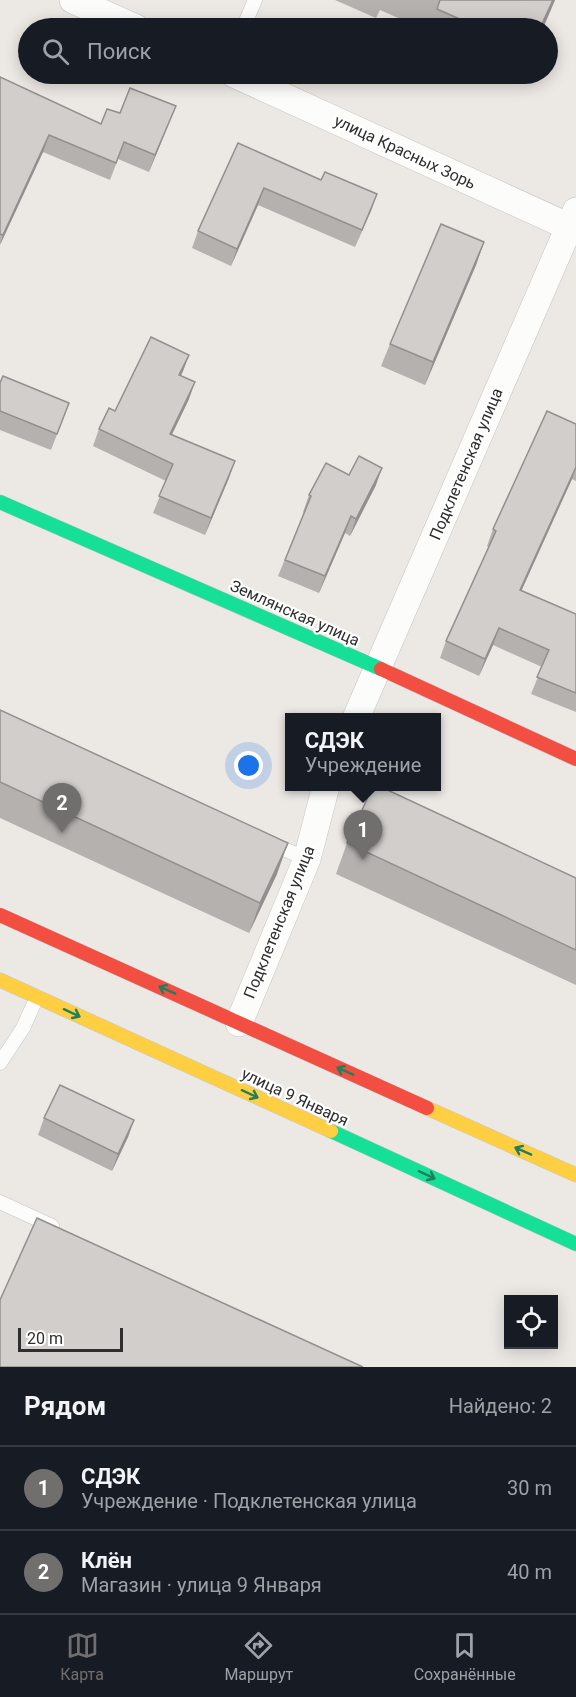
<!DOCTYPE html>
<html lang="ru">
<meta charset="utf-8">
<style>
:root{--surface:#171b24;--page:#20242c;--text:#f1f3f6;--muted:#9ea1a6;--line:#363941;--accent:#706f6e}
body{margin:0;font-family:Roboto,sans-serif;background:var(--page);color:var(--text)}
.controls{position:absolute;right:18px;bottom:18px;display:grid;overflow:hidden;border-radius:0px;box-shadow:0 3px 15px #0003}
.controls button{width:54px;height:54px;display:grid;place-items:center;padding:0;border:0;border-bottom:2px solid var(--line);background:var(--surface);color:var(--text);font:30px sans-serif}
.scale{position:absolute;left:18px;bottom:15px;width:105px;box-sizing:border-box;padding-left:6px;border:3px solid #2e2e2e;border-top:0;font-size:16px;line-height:21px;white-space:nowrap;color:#2e2e2e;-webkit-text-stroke:4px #fff;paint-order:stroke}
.you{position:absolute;left:249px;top:766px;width:21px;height:21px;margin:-15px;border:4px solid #fff;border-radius:50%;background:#1a73e8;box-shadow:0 0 0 9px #1a73e833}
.badge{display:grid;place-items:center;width:39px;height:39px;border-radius:50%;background:var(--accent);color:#fff;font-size:20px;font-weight:700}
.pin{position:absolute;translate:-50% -50px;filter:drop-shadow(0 2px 3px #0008)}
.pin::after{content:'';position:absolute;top:32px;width:21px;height:18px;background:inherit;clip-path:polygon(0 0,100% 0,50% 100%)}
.popup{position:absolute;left:285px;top:713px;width:156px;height:78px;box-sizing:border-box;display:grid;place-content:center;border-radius:0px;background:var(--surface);filter:drop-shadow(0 2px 4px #0005);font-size:20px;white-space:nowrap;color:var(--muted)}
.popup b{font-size:22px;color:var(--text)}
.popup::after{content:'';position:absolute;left:50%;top:100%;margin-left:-12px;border:12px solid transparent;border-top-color:var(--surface)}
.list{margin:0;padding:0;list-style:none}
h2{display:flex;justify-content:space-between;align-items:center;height:78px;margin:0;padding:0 24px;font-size:26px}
h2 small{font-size:20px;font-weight:400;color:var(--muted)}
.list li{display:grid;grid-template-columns:39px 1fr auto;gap:18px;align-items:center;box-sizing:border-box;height:84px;padding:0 24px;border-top:2px solid var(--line)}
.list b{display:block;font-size:22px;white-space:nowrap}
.list p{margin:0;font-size:20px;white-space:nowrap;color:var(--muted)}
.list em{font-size:20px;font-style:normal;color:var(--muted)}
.icon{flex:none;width:33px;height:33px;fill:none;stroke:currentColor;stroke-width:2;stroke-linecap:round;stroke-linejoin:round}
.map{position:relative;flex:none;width:576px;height:1367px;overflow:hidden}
.search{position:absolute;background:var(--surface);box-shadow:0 3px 15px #0003;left:18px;right:18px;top:18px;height:66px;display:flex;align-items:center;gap:15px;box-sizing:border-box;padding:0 21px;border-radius:33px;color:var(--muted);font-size:22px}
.sheet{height:246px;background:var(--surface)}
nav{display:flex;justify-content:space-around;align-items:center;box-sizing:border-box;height:84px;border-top:2px solid var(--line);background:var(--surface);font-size:16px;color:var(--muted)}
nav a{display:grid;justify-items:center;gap:3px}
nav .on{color:var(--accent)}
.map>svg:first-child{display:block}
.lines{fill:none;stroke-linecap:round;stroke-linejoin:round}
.lane-casing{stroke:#c5c4c5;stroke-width:15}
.street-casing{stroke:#c5c4c5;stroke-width:28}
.fast-casing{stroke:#c5c4c5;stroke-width:15}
.slow-casing{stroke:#c5c4c5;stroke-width:15}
.jam-casing{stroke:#c5c4c5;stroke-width:15}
.lane{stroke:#fcfcfb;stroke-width:14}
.street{stroke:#fcfcfb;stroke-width:27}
.fast{stroke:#16e098;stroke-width:14}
.slow{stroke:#ffcf43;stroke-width:14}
.jam{stroke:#f24e42;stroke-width:14}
.wall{fill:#b4b1af}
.shaded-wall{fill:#92908e}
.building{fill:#d1cecb;stroke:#92908e;stroke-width:1.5}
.oneway{stroke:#237e5e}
.labels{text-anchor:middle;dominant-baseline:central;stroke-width:4.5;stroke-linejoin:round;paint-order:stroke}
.street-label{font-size:16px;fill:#2e2e2e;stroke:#fff}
</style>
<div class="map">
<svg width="576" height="1367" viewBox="0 0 576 1367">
<rect width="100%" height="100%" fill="#ece8e4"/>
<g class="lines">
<!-- lane casing -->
<g class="lane-casing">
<g id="lane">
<polyline points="243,28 255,0"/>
<polyline points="270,843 307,859"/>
<polyline points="0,1063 23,1028 37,997"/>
<polyline points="0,1202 52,1226"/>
</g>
</g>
<!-- street casing -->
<g class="street-casing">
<g id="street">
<polyline points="73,0 136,28"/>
<polyline points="234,74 576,230"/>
<polyline points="356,718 576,211"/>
<polyline points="239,1023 307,859 326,786"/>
</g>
</g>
<!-- fast casing -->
<g class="fast-casing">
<g id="fast">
<polyline points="0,502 381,669"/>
<polyline points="331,1131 576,1244"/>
</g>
</g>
<!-- slow casing -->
<g class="slow-casing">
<g id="slow">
<polyline points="0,980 331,1131"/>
<polyline points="427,1108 576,1175"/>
</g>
</g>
<!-- jam casing -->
<g class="jam-casing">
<g id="jam">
<polyline points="381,669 576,759"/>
<polyline points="0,915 427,1108"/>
</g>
</g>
<!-- lane -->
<use href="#lane" class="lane"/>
<!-- street -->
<use href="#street" class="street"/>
<!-- fast -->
<use href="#fast" class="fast"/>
<!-- slow -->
<use href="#slow" class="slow"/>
<!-- jam -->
<use href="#jam" class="jam"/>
</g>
<!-- wall -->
<g class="wall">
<polygon points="335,0 555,0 543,28 421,28 380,10 376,18"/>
<polygon points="0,77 101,124 120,113 169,123 149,172 118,159 110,180 43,152 0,245"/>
<polygon points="238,143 321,180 377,194 355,247 258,205 231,266 192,248 198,231"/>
<polygon points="484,242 476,265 425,385 381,366 390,344"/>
<polygon points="189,355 181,376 189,399 172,434 229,478 205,535 153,513 166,481 93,446 99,429 115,411"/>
<polygon points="0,383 69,403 51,450 0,430"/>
<polygon points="576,424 576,481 572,479 521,591 576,614 576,712 531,694 542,667 493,645 479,676 440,658 446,641 489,547 487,546 493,529"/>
<polygon points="349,475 376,485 350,536 345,533 319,593 278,576 304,513 303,512 309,495"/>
<polygon points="0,710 277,874 249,933 0,818"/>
<polygon points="347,843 576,878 576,985 336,874"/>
<polygon points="44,1118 134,1120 128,1137 112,1171 38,1135"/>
</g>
<!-- shaded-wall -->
<g class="shaded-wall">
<polygon points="553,0 555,0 543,28 540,28"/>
<polygon points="176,106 169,123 149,172 155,155"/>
<polygon points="49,135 43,152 0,245 3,235"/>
<polygon points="264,188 258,205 231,266 237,249"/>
<polygon points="377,194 371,211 355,247 362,230"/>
<polygon points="484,242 476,265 425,385 433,362"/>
<polygon points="189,355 183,371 173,392 179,375"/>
<polygon points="195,382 189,399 164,451 170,434"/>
<polygon points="235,461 229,478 205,535 211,518"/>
<polygon points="576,467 572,479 514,607 520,590"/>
<polygon points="382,468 376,485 350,536 356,519"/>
<polygon points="351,516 345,533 319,593 325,576"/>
<polygon points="499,628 493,645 479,676 485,659"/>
<polygon points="288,843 277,874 249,933 260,903"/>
<polygon points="134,1120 128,1137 112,1171 118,1154"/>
</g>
<!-- building -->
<g class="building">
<polygon points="440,0 553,0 540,28 505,28 503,27 502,28 480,28 437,9"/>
<polygon points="0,77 101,124 107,109 120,113 130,88 176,106 155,155 124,142 116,163 49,135 3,235 0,234"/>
<polygon points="238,143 321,180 325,172 377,194 362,230 264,188 237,249 198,231"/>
<polygon points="441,224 484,242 433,362 390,344"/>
<polygon points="151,337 189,355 179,375 195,382 170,434 235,461 211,518 159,496 173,464 99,429 109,408 115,411"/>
<polygon points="3,376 69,403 57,434 0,411 0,383"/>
<polygon points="547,411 576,424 576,467 520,590 576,614 576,693 537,677 549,650 499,628 485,659 446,641 496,531 493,529"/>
<polygon points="359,456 382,468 356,519 351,516 325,576 285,560 311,496 309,495 326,463 349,475"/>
<polygon points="0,710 288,843 260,903 0,782"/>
<polygon points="373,786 379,786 576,878 576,950 347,843"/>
<polygon points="60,1085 134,1120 118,1154 44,1118"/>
<polygon points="37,1218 363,1367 0,1367 0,1300"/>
</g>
<!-- one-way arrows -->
<defs><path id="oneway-shaft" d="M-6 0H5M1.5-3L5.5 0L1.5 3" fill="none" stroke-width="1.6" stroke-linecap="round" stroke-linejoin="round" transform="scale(1.5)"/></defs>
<g class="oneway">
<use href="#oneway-shaft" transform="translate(167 990) rotate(-156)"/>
<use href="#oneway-shaft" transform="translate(72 1013) rotate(25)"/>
<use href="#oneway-shaft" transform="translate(345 1071) rotate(-156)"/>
<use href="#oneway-shaft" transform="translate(250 1094) rotate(25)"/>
<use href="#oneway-shaft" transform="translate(523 1151) rotate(-156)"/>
<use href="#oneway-shaft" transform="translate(427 1175) rotate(25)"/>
</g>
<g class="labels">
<!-- street labels -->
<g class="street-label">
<text transform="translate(405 152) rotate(25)">улица Красных Зорь</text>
<text transform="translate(466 464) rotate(-67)">Подклетенская улица</text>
<text transform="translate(295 613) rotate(24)">Землянская улица</text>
<text transform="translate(279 922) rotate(-68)">Подклетенская улица</text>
<text transform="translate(295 1097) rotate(25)">улица 9 Января</text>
</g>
</g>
</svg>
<div class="controls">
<button><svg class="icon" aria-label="locate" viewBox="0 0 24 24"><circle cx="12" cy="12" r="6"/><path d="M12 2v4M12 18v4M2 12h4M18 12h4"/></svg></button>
</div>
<div class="scale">20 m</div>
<div class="you"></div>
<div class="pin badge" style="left:363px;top:860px">1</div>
<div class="popup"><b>СДЭК</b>Учреждение</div>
<div class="pin badge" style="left:62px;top:833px">2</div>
<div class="search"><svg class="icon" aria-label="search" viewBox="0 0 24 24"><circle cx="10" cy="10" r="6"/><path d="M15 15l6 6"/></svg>Поиск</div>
</div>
<section class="sheet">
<h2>Рядом<small>Найдено: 2</small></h2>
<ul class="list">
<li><span class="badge">1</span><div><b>СДЭК</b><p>Учреждение · Подклетенская улица</p></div><em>30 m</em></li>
<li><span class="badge">2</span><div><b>Клён</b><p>Магазин · улица 9 Января</p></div><em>40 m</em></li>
</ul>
</section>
<nav>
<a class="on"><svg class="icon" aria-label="map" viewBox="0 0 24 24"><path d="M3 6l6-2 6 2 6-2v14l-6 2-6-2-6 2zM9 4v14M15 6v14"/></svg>Карта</a>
<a><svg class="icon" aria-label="directions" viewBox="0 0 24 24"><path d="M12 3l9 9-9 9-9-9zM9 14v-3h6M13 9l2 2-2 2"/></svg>Маршрут</a>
<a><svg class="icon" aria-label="saved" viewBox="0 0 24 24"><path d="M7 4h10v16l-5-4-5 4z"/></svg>Сохранённые</a>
</nav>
